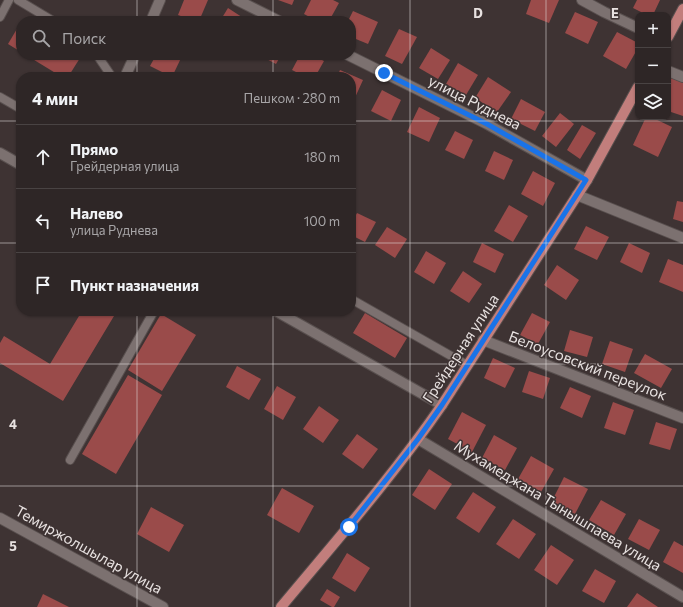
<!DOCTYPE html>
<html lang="ru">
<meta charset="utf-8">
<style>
:root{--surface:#2e2626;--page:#3a3232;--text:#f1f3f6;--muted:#a7a5a7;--line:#494343}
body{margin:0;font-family:Commissioner,sans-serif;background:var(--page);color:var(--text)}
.controls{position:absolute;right:12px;top:12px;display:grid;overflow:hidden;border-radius:8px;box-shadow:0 1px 3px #0004}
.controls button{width:36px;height:36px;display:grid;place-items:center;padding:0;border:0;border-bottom:1px solid var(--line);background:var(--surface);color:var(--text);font:20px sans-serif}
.stop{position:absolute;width:12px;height:12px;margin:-9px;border:3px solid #1a73e8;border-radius:50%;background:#fff}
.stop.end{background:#1a73e8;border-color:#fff;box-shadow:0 1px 4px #0008}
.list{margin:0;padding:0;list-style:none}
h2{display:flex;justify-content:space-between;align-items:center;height:52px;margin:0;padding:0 16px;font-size:17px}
h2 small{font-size:13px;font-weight:400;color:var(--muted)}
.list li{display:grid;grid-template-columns:26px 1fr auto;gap:12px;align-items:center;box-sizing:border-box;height:64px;padding:0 16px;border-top:1px solid var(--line)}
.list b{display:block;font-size:15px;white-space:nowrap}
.list p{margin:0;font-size:13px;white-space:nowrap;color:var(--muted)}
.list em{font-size:13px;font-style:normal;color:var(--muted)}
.icon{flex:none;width:22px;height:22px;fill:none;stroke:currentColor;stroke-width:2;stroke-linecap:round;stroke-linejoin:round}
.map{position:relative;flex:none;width:683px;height:607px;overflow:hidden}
.search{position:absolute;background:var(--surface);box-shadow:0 1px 3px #0004;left:16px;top:16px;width:340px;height:44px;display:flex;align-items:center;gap:10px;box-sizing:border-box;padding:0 14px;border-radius:16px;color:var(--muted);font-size:15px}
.panel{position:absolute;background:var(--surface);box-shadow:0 1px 3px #0004;left:16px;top:72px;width:340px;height:244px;border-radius:16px}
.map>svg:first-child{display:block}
.building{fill:#9a4b4a}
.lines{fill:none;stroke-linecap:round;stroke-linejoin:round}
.service-casing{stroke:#584f4e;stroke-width:10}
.minor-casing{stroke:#584f4e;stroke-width:12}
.tertiary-casing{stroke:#584f4e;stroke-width:12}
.primary-casing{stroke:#584f4e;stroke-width:12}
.service{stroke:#7c7170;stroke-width:8}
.minor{stroke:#7c7170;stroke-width:10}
.tertiary{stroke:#7c7170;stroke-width:10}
.primary{stroke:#c27e7c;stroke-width:10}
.route{stroke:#1a73e8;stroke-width:5}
.grid{fill:none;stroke:#e8e2e1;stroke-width:1;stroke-opacity:0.55}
.labels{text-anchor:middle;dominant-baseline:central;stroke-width:3;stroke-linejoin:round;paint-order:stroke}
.street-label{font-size:15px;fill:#e8e2e1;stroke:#3e3333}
.grid-label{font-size:13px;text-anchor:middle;font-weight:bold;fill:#e8e2e1;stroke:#3e3333;stroke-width:3;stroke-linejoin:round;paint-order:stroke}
</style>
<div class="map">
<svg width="683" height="607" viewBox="0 0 683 607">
<rect width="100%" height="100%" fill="#3e3333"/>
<!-- building -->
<g class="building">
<polygon points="184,0 208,0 199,21 194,21 178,15"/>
<polygon points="278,0 294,0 292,5"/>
<polygon points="311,0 333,0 339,3 329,21 317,21 304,14"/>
<polygon points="531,0 559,0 549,23 526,14"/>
<polygon points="637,0 660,0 653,15 647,15 633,8"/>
<polygon points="228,8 248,21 220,21"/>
<polygon points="353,11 378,22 368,44 351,37 351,21 348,21"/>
<polygon points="575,12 598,22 588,44 565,33"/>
<polygon points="21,22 21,52 8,44"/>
<polygon points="399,29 417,37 402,64 385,56"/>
<polygon points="617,32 638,43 638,48 626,69 603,56"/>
<polygon points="431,48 450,60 438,79 419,68"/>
<polygon points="26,55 74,55 80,58 68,77 62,77"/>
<polygon points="156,55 180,55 182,56 172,77 150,66"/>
<polygon points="259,55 281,55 276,64"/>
<polygon points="300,55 312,55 324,61 315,77 306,77 292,70"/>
<polygon points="458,63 478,75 466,95 446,84"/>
<polygon points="340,70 363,80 353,102 351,101 351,77 337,77"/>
<polygon points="488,77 511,92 497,112 475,98"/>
<polygon points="669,77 683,83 683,116 668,111 668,80"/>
<polygon points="382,90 401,100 391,121 371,111"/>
<polygon points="521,99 545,112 535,131 511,119"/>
<polygon points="419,107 440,118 429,142 407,132"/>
<polygon points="560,113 574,124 556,147 542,136"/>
<polygon points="646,117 651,117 672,127 658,157 633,145"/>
<polygon points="582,125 596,133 580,159 567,150"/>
<polygon points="455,131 473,140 464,159 445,150"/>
<polygon points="494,151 513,160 504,180 485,171"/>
<polygon points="533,171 555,183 543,206 521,194"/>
<polygon points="677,201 683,202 683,222 673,219"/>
<polygon points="509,205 528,216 513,242 494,231"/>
<polygon points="357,213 376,222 365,242 351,235 351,224"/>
<polygon points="586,226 609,237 597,260 574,249"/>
<polygon points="387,227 407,239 395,258 375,245"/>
<polygon points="482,243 504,254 495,273 473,262"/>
<polygon points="629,243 650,253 642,273 620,262"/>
<polygon points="426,251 446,263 434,284 414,272"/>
<polygon points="668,259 683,265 683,292 659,282"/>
<polygon points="557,265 579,280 566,300 544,285"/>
<polygon points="463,271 482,284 469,303 450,291"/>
<polygon points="82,311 117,311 63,401 0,363 0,343 4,336 50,364"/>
<polygon points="365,313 407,338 395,358 353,333"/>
<polygon points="532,313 550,322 538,344 520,335"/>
<polygon points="161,314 196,335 162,391 128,370"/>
<polygon points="570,330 593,337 587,357 564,351"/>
<polygon points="610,341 633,349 625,372 602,364"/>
<polygon points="645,354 672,369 661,388 634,373"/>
<polygon points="493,358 515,368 505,388 484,378"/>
<polygon points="237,366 261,379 249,400 226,387"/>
<polygon points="529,371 550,378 543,399 522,392"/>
<polygon points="128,375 162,395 116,474 82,454"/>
<polygon points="277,386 296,397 283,420 264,409"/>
<polygon points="570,387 591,396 582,418 560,408"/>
<polygon points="613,402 634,410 625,435 604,428"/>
<polygon points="319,406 339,420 323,443 303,429"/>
<polygon points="462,412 486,425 472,452 448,439"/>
<polygon points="656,422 677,429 670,450 649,444"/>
<polygon points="357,434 378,449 363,469 342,454"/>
<polygon points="494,435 517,448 505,470 482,458"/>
<polygon points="531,456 554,469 541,492 518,479"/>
<polygon points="429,469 452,484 435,510 412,495"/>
<polygon points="564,477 588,489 575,514 552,501"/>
<polygon points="282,488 314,506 299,533 267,515"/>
<polygon points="473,492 496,507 479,533 456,518"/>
<polygon points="601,500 626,514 614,535 589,520"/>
<polygon points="151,507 184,525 169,552 137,534"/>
<polygon points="513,519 536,534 519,559 496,544"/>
<polygon points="639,519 660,530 649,550 628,539"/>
<polygon points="674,541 683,546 683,573 663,562"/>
<polygon points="551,545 574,560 557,585 534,570"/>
<polygon points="347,553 370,568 355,592 332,578"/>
<polygon points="595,569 616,581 604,603 582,591"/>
<polygon points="327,589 340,597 334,607 332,607 320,600"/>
<polygon points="637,593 658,607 627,607"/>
<polygon points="43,594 69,607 37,607"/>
</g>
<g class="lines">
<!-- service casing -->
<g class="service-casing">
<g id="service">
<polyline points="18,0 53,21"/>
<polyline points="0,17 9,0"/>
<polyline points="97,55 112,77"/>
<polyline points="0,97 21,109"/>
<polyline points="351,299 467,365"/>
<polyline points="70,460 154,311"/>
</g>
</g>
<!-- minor casing -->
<g class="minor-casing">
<g id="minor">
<polyline points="237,0 279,21"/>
<polyline points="582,0 604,12 638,28"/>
<polyline points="151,21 160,0"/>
<polyline points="348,55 487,124 587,180"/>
<polyline points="668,71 683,77"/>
<polyline points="125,77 135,55"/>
<polyline points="0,153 21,165"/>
<polyline points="577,195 683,238"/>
<polyline points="276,311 442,405"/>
<polyline points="483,340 683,418"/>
<polyline points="418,439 683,597"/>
</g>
</g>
<!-- tertiary casing -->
<g class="tertiary-casing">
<polyline id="tertiary" points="0,518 163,607"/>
</g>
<!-- primary casing -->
<g class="primary-casing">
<g id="primary">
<polyline points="668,37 683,9"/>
<path d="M 281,607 C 336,541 393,476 442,405 L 587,180 L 638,87"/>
</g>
</g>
<!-- service -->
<use href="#service" class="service"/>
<!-- minor -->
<use href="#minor" class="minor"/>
<!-- tertiary -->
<use href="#tertiary" class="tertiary"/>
<!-- primary -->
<use href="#primary" class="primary"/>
</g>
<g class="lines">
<!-- route -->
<polyline class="route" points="349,527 418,439 442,405 586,180 487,124 384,73"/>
</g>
<!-- grid -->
<path class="grid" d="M 137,0 L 137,21M 273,0 L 273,21M 410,0 L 410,607M 546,0 L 546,607M 137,55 L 137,77M 273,55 L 273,77M 0,121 L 21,121M 351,121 L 683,121M 0,243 L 21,243M 351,243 L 683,243M 137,311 L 137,607M 273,311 L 273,607M 0,364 L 683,364M 0,486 L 683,486"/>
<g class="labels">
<!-- street labels -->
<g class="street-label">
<text transform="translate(475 102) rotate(27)">улица Руднева</text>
<text transform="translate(460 348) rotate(-57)">Грейдерная улица</text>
<text transform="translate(588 365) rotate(21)">Белоусовский переулок</text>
<text transform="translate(558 505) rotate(31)">Мухамеджана Тынышпаева улица</text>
<text transform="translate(89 549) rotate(29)">Темиржолшылар улица</text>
</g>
</g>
<g class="grid-label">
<text x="478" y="18">D</text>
<text x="615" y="18">E</text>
<text x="13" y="429">4</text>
<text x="13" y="551">5</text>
</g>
</svg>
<div class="controls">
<button>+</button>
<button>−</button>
<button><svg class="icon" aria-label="layers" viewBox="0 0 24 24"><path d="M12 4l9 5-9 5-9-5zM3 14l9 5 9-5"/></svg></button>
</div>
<div class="stop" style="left:349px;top:527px"></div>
<div class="stop end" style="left:384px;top:73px"></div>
<div class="search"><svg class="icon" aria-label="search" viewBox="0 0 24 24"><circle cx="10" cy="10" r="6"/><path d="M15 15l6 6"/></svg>Поиск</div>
<section class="panel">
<h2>4 мин<small>Пешком · 280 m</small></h2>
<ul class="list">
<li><svg class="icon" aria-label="ahead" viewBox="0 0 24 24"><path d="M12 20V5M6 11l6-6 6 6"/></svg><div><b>Прямо</b><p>Грейдерная улица</p></div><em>180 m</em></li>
<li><svg class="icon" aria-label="left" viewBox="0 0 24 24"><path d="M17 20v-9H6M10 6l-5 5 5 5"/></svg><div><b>Налево</b><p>улица Руднева</p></div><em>100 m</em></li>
<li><svg class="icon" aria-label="arrive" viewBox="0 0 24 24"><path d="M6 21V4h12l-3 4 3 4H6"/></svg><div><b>Пункт назначения</b></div></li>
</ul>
</section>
</div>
